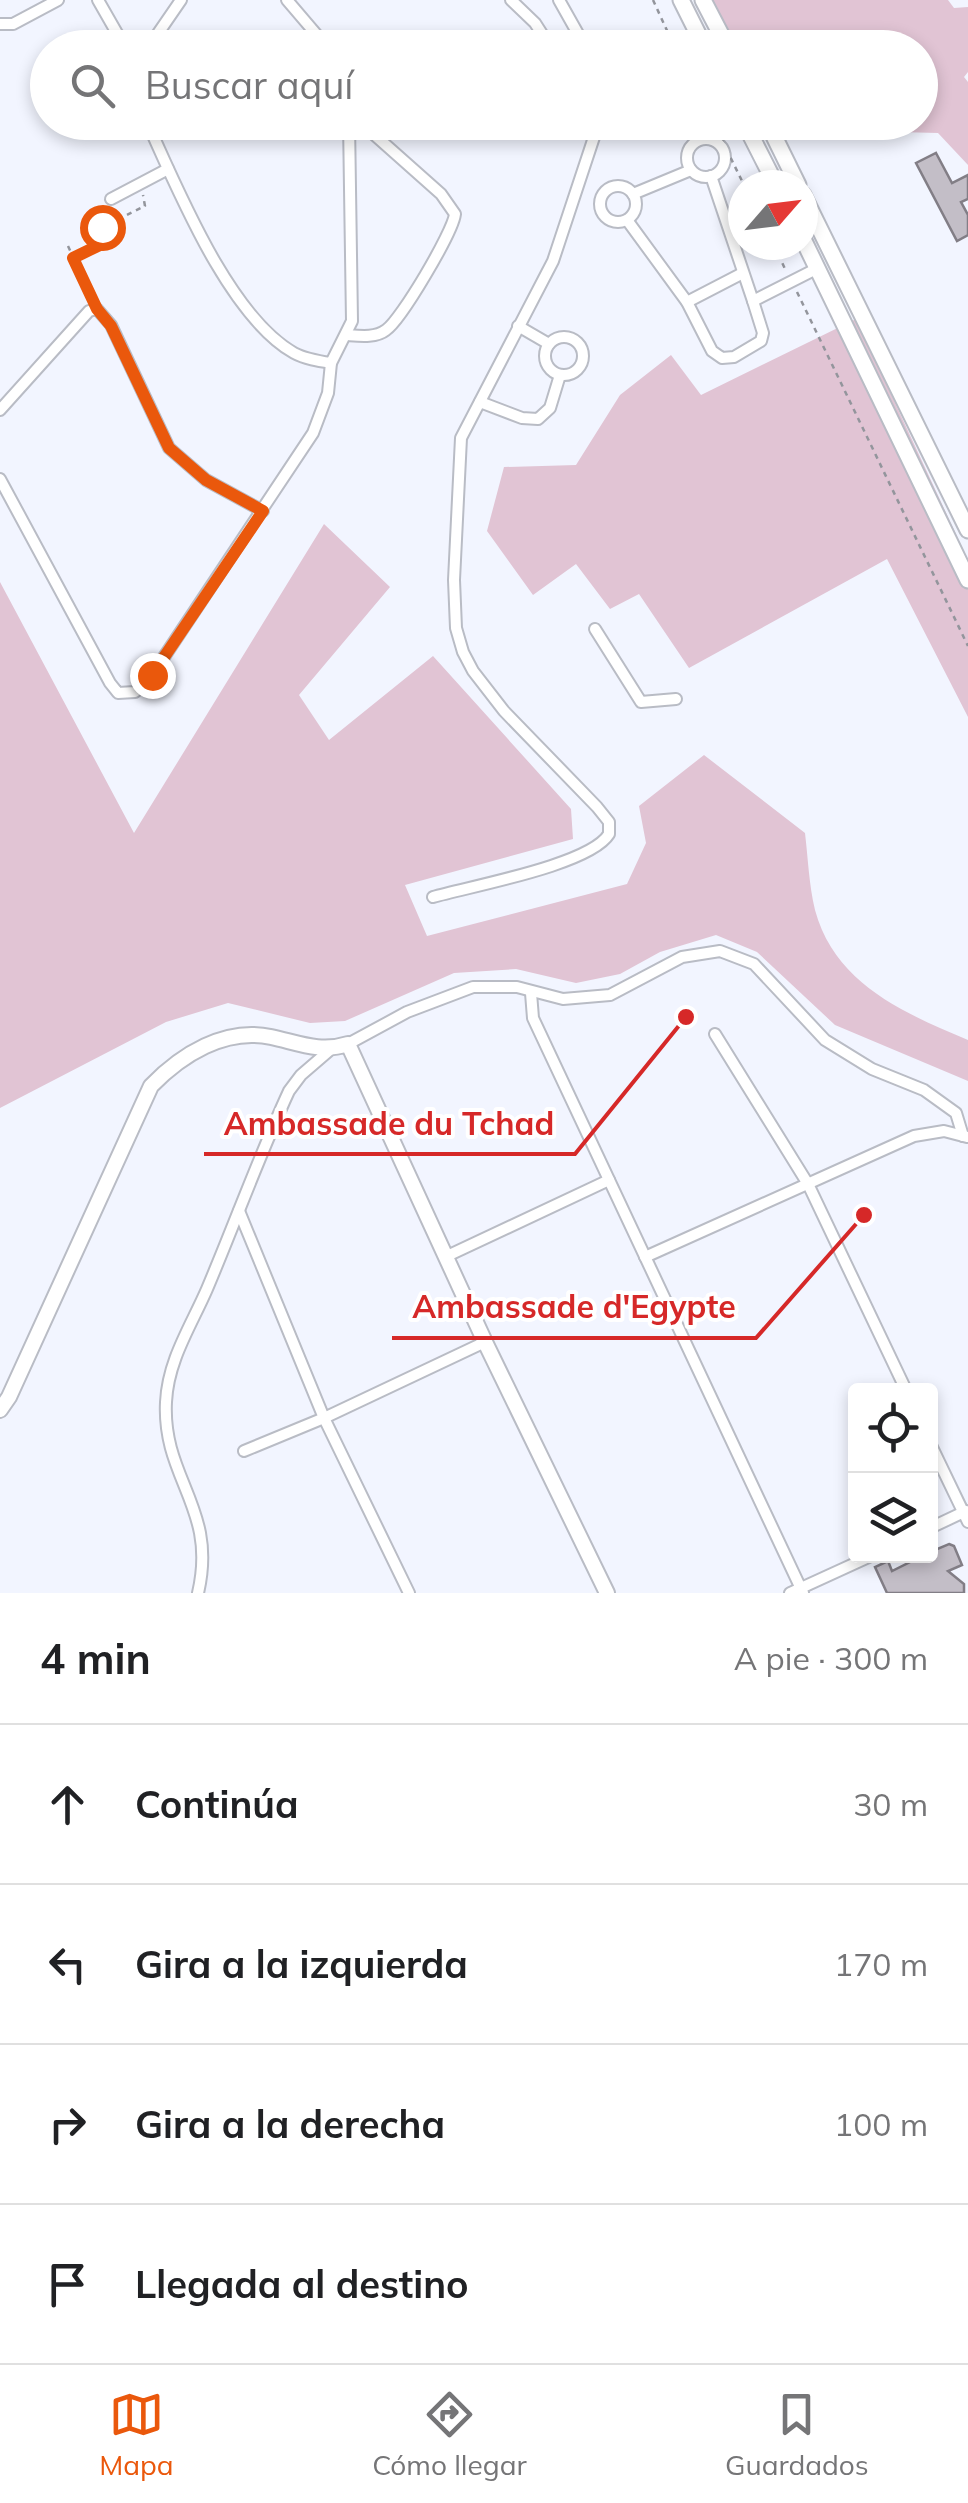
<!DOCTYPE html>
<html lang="es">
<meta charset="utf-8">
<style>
:root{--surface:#fff;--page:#f6f6f6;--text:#202124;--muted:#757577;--line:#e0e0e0;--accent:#ea580c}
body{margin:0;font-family:Mulish,sans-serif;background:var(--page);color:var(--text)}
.controls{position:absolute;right:30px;bottom:30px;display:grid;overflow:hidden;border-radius:10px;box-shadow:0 5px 15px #0003}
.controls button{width:90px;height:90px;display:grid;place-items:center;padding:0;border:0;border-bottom:2px solid var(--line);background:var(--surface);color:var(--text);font:50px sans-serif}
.compass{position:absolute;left:728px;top:170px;width:90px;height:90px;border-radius:50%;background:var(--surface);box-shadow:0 5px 15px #0003;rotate:62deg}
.stop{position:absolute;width:30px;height:30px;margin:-22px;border:8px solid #ea580c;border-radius:50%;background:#fff}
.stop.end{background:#ea580c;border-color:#fff;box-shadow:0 2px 10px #0008}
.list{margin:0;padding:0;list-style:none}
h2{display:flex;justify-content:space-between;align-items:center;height:130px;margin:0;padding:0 40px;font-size:42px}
h2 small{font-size:32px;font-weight:400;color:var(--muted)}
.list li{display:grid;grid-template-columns:65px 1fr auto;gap:30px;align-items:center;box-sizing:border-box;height:160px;padding:0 40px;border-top:2px solid var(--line)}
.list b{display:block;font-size:38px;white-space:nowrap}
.list em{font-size:32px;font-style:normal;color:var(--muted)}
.icon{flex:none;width:55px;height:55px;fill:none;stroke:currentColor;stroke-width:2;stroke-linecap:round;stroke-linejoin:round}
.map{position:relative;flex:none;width:968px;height:1593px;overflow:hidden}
.search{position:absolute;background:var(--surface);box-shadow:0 5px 15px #0003;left:30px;right:30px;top:30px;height:110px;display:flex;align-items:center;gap:25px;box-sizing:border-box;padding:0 35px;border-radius:55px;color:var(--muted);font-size:38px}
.sheet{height:770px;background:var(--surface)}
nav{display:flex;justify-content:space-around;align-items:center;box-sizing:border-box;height:140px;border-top:2px solid var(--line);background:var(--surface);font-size:28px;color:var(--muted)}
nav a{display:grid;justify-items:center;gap:5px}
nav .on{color:var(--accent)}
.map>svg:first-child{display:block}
.green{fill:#e1c4d4}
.building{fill:#c3bec7;stroke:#827e86;stroke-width:2.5}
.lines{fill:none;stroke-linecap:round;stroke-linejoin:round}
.street-casing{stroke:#b9bcc5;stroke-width:14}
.secondary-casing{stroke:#b9bcc5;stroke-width:18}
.primary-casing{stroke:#b9bcc5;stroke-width:19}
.path{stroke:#93959c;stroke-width:2.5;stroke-dasharray:5 5;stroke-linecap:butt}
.street{stroke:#fff;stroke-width:10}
.secondary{stroke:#fff;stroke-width:14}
.primary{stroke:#fff;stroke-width:15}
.route{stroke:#ea580c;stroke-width:12}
.leader{fill:none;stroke:#d62828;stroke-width:4}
.callout-dot{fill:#d62828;stroke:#fff;stroke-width:4}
.callout-label{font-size:32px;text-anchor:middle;font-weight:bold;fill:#d62828;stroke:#fff;stroke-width:8;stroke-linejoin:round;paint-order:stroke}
</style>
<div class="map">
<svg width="968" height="1593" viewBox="0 0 968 1593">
<rect width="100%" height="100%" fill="#f2f5ff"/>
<!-- green -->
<g class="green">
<polygon points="697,0 948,0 954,8 968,7 968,72 964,77 968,82 968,165 938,133 898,132 886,123 920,122 920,48 721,47"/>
<polygon points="856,319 968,560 968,717 887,559 689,668 639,594 610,609 576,564 533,595 487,531 504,467 576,465 620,395 671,355 701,395"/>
<path d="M 324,524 L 390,587 L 299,695 L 329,740 L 433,656 L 571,809 L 573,839 L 405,885 L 427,936 L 627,884 L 646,843 L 639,806 L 704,755 L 805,833 C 808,858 809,885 815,910 C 835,984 904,1013 968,1040 L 968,1081 L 835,1025 L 757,952 L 716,935 L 660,952 L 620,974 L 576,983 L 516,969 L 454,973 L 345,1021 L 310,1023 L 228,1003 L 166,1022 L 0,1108 L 0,582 L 134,833 Z"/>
</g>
<!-- building -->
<g class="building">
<polygon points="936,153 952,183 968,175 968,199 961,202 968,215 968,235 957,241 916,163"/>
<polygon points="949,1544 954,1546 962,1565 948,1571 964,1584 964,1593 887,1593 875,1567 888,1561 892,1571 916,1559 914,1556 930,1556 930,1552"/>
</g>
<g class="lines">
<!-- street casing -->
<g class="street-casing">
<g id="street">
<polyline points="98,0 118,35 143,48"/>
<polyline points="287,0 328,48"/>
<polyline points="511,0 535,23 551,48"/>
<polyline points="559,0 586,48"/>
<polyline points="0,24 13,24 58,0"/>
<polyline points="148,48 181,0"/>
<path d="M 147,122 C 178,190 229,316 294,353 C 305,359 318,361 331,363"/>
<circle cx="706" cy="158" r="19"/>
<polyline points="711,176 753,301"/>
<circle cx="618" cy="204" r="18"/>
<polyline points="633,194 691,170"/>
<polyline points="111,199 168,169"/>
<polyline points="627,220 687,302 712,351 722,358 734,357 761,341 763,333 753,301 818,268"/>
<polyline points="687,302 741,274"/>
<polyline points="518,326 549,344"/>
<path d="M 347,335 C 360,336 376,338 386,330 C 401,320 453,232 455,214 L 441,194 L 360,122"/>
<circle cx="564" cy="356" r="19"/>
<polyline points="480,402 522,418 538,419 550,408 560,375"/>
<polyline points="0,410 89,311 97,309 111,325 169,448 206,480 263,511"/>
<polyline points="0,479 110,683 118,693 135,692 152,675 313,433 328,393 331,363 352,321 349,122"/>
<polyline points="595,629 641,702 676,699"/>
<path d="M 433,897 C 471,886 590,865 609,834 L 609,822 L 597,807 L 504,711 L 473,671 L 463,652 L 456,628 L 454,580 L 461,438 L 553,261 L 599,122"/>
<polyline points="531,993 533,1018 803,1593"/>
<polyline points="715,1034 808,1184 906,1390"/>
<polyline points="348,1044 407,1012 473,987 517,987 563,999 610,995 682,957 720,951 754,964 825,1040 872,1069 924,1090 956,1113 963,1136"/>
<polyline points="239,1211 324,1418 409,1593"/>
<polyline points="445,1257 609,1180"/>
<polyline points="645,1257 914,1136 944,1131 967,1137"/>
<polyline points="930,1443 968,1522"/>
<polyline points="244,1451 324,1418 485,1342"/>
<polyline points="930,1528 966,1511"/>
<path d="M 198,1593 C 218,1508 162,1479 166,1402 C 168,1360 191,1326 207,1289 C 235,1223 259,1156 289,1091 L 301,1075 L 330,1050"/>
<polyline points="790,1593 871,1556"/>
</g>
</g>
<!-- secondary casing -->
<g class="secondary-casing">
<path id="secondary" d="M 0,1410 L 9,1397 L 151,1086 C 181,1055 225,1027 271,1037 C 299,1043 320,1053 348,1044 L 485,1342 L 607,1593"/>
</g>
<!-- primary casing -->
<g class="primary-casing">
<g id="primary">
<polyline points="681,0 705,48"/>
<polyline points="703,0 728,48"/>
<polyline points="744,122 776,185"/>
<polyline points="767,122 798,185"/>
<polyline points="803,195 968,530"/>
<polyline points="803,239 968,580"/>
</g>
</g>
<!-- path -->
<g class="path">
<polyline points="653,0 675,48"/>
<polyline points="713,122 744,185"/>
<polyline points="774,245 786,271"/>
<polyline points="68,246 92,299"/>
<polyline points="73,258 106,242 102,227 145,206 143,195"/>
<polyline points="797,292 968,646"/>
</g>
<!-- street -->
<use href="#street" class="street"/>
<!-- secondary -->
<use href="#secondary" class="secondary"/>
<!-- primary -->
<use href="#primary" class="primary"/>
</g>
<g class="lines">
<!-- route -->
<polyline class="route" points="102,227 106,242 73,258 97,309 111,326 169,448 206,480 263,511 152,675"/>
</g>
<!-- callouts -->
<path class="leader" d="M686 1017L575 1154H204M864 1215L756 1338H392"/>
<g class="callout-dot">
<circle cx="686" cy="1017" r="10"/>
<circle cx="864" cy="1215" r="10"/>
</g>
<g class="callout-label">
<text x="389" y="1135">Ambassade du Tchad</text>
<text x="574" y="1318">Ambassade d'Egypte</text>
</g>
</svg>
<div class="controls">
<button><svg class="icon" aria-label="locate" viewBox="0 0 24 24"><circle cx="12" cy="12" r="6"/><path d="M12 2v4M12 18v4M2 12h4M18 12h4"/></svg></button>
<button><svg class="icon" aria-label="layers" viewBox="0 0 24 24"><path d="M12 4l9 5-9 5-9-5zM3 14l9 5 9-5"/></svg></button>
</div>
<svg class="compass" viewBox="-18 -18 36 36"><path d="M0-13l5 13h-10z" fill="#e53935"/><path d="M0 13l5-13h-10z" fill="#757577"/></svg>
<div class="stop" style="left:102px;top:227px"></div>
<div class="stop end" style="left:152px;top:675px"></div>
<div class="search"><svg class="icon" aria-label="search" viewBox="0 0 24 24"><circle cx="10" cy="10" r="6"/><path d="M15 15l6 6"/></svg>Buscar aquí</div>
</div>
<section class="sheet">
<h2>4 min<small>A pie · 300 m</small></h2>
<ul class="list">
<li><svg class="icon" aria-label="ahead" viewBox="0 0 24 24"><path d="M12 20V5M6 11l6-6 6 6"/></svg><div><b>Continúa</b></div><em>30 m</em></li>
<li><svg class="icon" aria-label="left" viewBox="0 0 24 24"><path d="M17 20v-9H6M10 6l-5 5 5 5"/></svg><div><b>Gira a la izquierda</b></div><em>170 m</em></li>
<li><svg class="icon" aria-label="right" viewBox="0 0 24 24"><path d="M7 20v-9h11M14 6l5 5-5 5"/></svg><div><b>Gira a la derecha</b></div><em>100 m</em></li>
<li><svg class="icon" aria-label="arrive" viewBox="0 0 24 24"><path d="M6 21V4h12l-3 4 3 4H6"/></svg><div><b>Llegada al destino</b></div></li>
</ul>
</section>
<nav>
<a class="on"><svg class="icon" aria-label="map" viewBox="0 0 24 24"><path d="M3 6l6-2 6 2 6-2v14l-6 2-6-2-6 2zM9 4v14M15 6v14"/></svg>Mapa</a>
<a><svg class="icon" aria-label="directions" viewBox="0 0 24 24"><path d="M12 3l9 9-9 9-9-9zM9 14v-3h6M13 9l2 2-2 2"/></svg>Cómo llegar</a>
<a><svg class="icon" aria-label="saved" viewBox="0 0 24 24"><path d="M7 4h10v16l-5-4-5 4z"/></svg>Guardados</a>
</nav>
